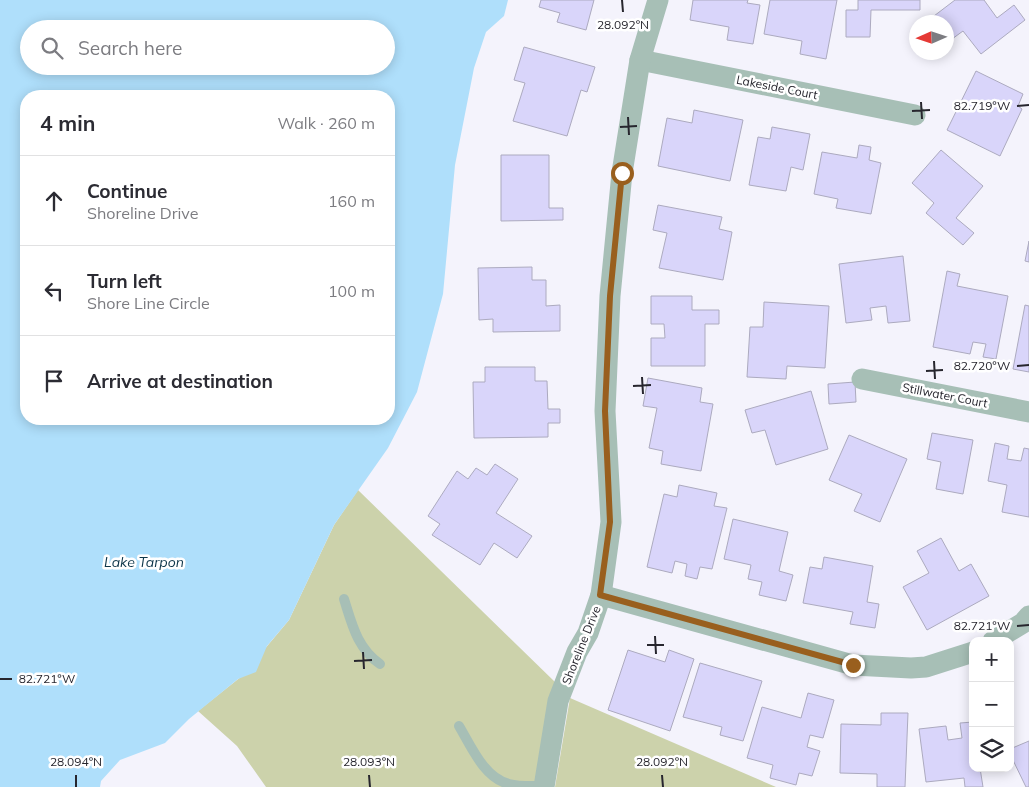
<!DOCTYPE html>
<meta charset="utf-8">
<style>
:root{--surface:#fff;--page:#f7f7f7;--text:#2b2b33;--muted:#7c7c81;--line:#e1e1e2}
body{margin:0;font-family:Mulish,sans-serif;background:var(--page);color:var(--text)}
.controls{position:absolute;right:15px;bottom:15px;display:grid;overflow:hidden;border-radius:10px;box-shadow:0 2px 12px #0003}
.controls button{width:45px;height:45px;display:grid;place-items:center;padding:0;border:0;border-bottom:1px solid var(--line);background:var(--surface);color:var(--text);font:25px sans-serif}
.compass{position:absolute;left:909px;top:15px;width:45px;height:45px;border-radius:50%;background:var(--surface);box-shadow:0 2px 12px #0003;rotate:267deg}
.stop{position:absolute;width:15px;height:15px;margin:-11px;border:4px solid #995f1e;border-radius:50%;background:#fff}
.stop.end{background:#995f1e;border-color:#fff;box-shadow:0 1px 5px #0008}
.list{margin:0;padding:0;list-style:none}
h2{display:flex;justify-content:space-between;align-items:center;height:65px;margin:0;padding:0 20px;font-size:21px}
h2 small{font-size:16px;font-weight:400;color:var(--muted)}
.list li{display:grid;grid-template-columns:32px 1fr auto;gap:15px;align-items:center;box-sizing:border-box;height:90px;padding:0 20px;border-top:1px solid var(--line)}
.list b{display:block;font-size:19px;white-space:nowrap}
.list p{margin:0;font-size:16px;white-space:nowrap;color:var(--muted)}
.list em{font-size:16px;font-style:normal;color:var(--muted)}
.icon{flex:none;width:28px;height:28px;fill:none;stroke:currentColor;stroke-width:2;stroke-linecap:round;stroke-linejoin:round}
.map{position:relative;flex:none;width:1029px;height:787px;overflow:hidden}
.search{position:absolute;background:var(--surface);box-shadow:0 2px 12px #0003;left:20px;top:20px;width:375px;height:55px;display:flex;align-items:center;gap:12px;box-sizing:border-box;padding:0 18px;border-radius:28px;color:var(--muted);font-size:19px}
.panel{position:absolute;background:var(--surface);box-shadow:0 2px 12px #0003;left:20px;top:90px;width:375px;height:335px;border-radius:20px}
.map>svg:first-child{display:block}
.green{fill:#ccd2ab}
.water{fill:#afdffb;fill-rule:evenodd}
.building{fill:#d9d5fa;stroke:#acaabf}
.lines{fill:none;stroke-linecap:round;stroke-linejoin:round}
.service{stroke:#a7bfb6;stroke-width:10}
.minor{stroke:#a7bfb6;stroke-width:21}
.route{stroke:#995f1e;stroke-width:6}
.ticks{fill:none;stroke:#27262e;stroke-width:2}
.labels{text-anchor:middle;dominant-baseline:central;stroke-width:5;stroke-linejoin:round;paint-order:stroke}
.street-label{font-size:12px;fill:#27262e;stroke:#fff}
.water-label{font-size:14px;font-style:italic;fill:#0e364a;stroke:#fff}
.ticks-label{font-size:12px;text-anchor:middle;fill:#27262e;stroke:#fff;stroke-width:5;stroke-linejoin:round;paint-order:stroke}
</style>
<div class="map">
<svg width="1029" height="787" viewBox="0 0 1029 787">
<rect width="100%" height="100%" fill="#f4f3fc"/>
<!-- green -->
<g class="green">
<polygon points="358,490 555,682 534,787 266,787 237,746 198,711 242,676 289,620 334,525"/>
<polygon points="570,698 776,787 555,787"/>
</g>
<!-- water -->
<path class="water" d="M 0,0 L 508,0 L 504,16 L 486,32 L 474,68 L 455,165 L 443,294 L 417,392 L 388,448 L 334,525 L 289,620 L 267,646 L 256,672 L 238,679 L 189,719 L 165,743 L 120,760 L 101,781 L 100,787 L 0,787 ZM 29,29 L 386,29 L 386,66 L 29,66 ZM 26,96 L 389,96 L 389,419 L 26,419 Z"/>
<!-- building -->
<g class="building">
<polygon points="541,0 594,0 586,30 557,22 560,13 539,7"/>
<polygon points="693,0 748,0 747,3 760,5 753,44 727,40 729,27 690,20"/>
<polygon points="770,0 837,0 826,59 800,54 802,41 764,34"/>
<polygon points="858,0 920,0 920,10 871,10 870,37 846,37 846,10 858,10"/>
<polygon points="955,0 984,0 997,18 1014,5 1025,20 981,54 963,31 952,39 946,32 946,22 939,22 934,16"/>
<polygon points="524,47 595,67 587,92 581,90 567,136 513,121 525,83 514,80"/>
<polygon points="976,71 1023,94 1018,106 1022,109 1000,156 947,130"/>
<polygon points="694,110 743,120 730,181 658,166 667,118 692,123"/>
<polygon points="772,127 810,134 803,170 791,167 786,191 749,185 758,137 770,139"/>
<polygon points="859,145 871,147 869,160 881,163 871,214 836,208 838,199 814,194 822,152 857,158"/>
<polygon points="941,150 983,186 956,218 974,233 963,245 926,213 934,203 912,183"/>
<polygon points="501,155 549,155 549,208 563,208 563,220 501,221"/>
<polygon points="658,205 722,217 719,229 732,232 723,280 659,268 667,233 653,230"/>
<polygon points="1029,241 1029,262 1025,261"/>
<polygon points="903,256 910,321 888,323 886,306 870,308 872,320 846,323 839,264"/>
<polygon points="532,267 532,280 546,280 546,306 560,305 560,331 493,332 493,319 479,320 478,268"/>
<polygon points="947,271 960,274 957,286 1008,296 996,359 983,357 986,344 973,342 970,354 933,347"/>
<polygon points="651,296 692,296 692,310 719,310 719,324 705,324 705,366 651,366 651,338 665,338 664,324 651,324"/>
<polygon points="764,302 829,306 825,368 787,366 786,379 747,377 750,327 763,327"/>
<polygon points="1025,305 1029,306 1029,372 1013,369"/>
<polygon points="485,367 535,367 535,381 547,381 548,409 560,409 560,423 548,423 548,437 474,438 473,382 485,382"/>
<polygon points="648,378 702,388 700,402 713,404 701,471 661,464 663,451 649,448 657,408 643,406"/>
<polygon points="855,382 856,402 829,404 828,384"/>
<polygon points="811,391 828,449 776,465 765,430 752,433 745,410"/>
<polygon points="932,433 973,440 963,494 936,489 941,462 927,459"/>
<polygon points="849,435 907,459 880,522 854,511 862,494 829,480"/>
<polygon points="995,443 1009,446 1007,459 1021,461 1024,448 1029,449 1029,517 1002,512 1007,485 988,481"/>
<polygon points="495,464 518,479 496,513 532,536 517,558 494,543 480,565 432,535 440,524 428,516 457,471 468,479 476,468 487,475"/>
<polygon points="679,485 717,493 714,506 727,508 712,569 700,567 697,579 685,576 687,564 675,561 672,573 647,567 664,494 677,497"/>
<polygon points="733,519 788,532 779,571 793,575 786,601 759,595 762,582 748,579 751,565 724,559"/>
<polygon points="941,538 959,571 971,564 989,596 927,630 903,587 929,573 917,551"/>
<polygon points="824,557 873,566 867,602 879,604 875,628 850,624 853,612 803,603 810,567 822,569"/>
<polygon points="628,650 665,662 669,650 694,659 670,731 608,710"/>
<polygon points="700,663 762,681 743,741 720,735 722,727 683,717"/>
<polygon points="808,693 834,700 823,738 810,735 807,747 820,751 812,776 799,773 796,785 770,778 773,765 747,758 762,707 801,718"/>
<polygon points="881,713 908,713 905,787 877,787 877,774 840,773 841,724 881,725"/>
<polygon points="973,722 973,768 980,768 983,787 965,787 964,778 926,782 919,729 946,726 948,740 962,738 960,723"/>
<polygon points="1029,741 1029,787 1026,787 1010,754 1010,749"/>
</g>
<g class="lines">
<!-- service -->
<g class="service">
<path d="M 344,599 C 352,624 357,648 380,664"/>
<path d="M 459,726 C 471,746 484,778 509,784 C 520,787 532,786 544,786"/>
</g>
<!-- minor -->
<g class="minor">
<polyline points="640,60 915,115"/>
<polyline points="862,379 1029,412"/>
<polyline points="601,595 853,665 911,668 926,667 973,652"/>
<polyline points="993,641 1023,623 1029,616"/>
<polyline points="544,787 558,701 577,652 588,633 601,595 611,522 605,411 610,296 622,173 640,60 658,0"/>
</g>
</g>
<g class="lines">
<!-- route -->
<polyline class="route" points="622,173 610,296 605,411 610,522 600,595 853,665"/>
</g>
<!-- ticks -->
<path class="ticks" d="M 622,0 L 623,12M 921,102 L 922,119M 1017,106 L 1029,105M 912,111 L 930,110M 628,117 L 629,135M 620,127 L 637,126M 934,361 L 935,379M 1017,366 L 1029,365M 926,371 L 943,370M 642,377 L 643,394M 633,386 L 651,385M 1017,626 L 1029,625M 655,636 L 656,654M 647,645 L 664,645M 363,652 L 364,669M 354,661 L 372,660M 0,679 L 12,679M 76,775 L 76,787M 369,775 L 370,787M 662,775 L 663,787"/>
<g class="labels">
<!-- street labels -->
<g class="street-label">
<text transform="translate(777 87) rotate(11)">Lakeside Court</text>
<text transform="translate(945 395) rotate(11)">Stillwater Court</text>
<text transform="translate(581 645) rotate(-68)">Shoreline Drive</text>
</g>
<!-- water labels -->
<g class="water-label">
<text x="144" y="562">Lake Tarpon</text>
</g>
</g>
<g class="ticks-label">
<text x="623" y="29">28.092°N</text>
<text x="982" y="110">82.719°W</text>
<text x="982" y="370">82.720°W</text>
<text x="982" y="630">82.721°W</text>
<text x="47" y="683">82.721°W</text>
<text x="76" y="766">28.094°N</text>
<text x="369" y="766">28.093°N</text>
<text x="662" y="766">28.092°N</text>
</g>
</svg>
<div class="controls">
<button>+</button>
<button>−</button>
<button><svg class="icon" aria-label="layers" viewBox="0 0 24 24"><path d="M12 4l9 5-9 5-9-5zM3 14l9 5 9-5"/></svg></button>
</div>
<svg class="compass" viewBox="-18 -18 36 36"><path d="M0-13l5 13h-10z" fill="#e53935"/><path d="M0 13l5-13h-10z" fill="#7c7c81"/></svg>
<div class="stop" style="left:622px;top:173px"></div>
<div class="stop end" style="left:853px;top:665px"></div>
<div class="search"><svg class="icon" aria-label="search" viewBox="0 0 24 24"><circle cx="10" cy="10" r="6"/><path d="M15 15l6 6"/></svg>Search here</div>
<section class="panel">
<h2>4 min<small>Walk · 260 m</small></h2>
<ul class="list">
<li><svg class="icon" aria-label="ahead" viewBox="0 0 24 24"><path d="M12 20V5M6 11l6-6 6 6"/></svg><div><b>Continue</b><p>Shoreline Drive</p></div><em>160 m</em></li>
<li><svg class="icon" aria-label="left" viewBox="0 0 24 24"><path d="M17 20v-9H6M10 6l-5 5 5 5"/></svg><div><b>Turn left</b><p>Shore Line Circle</p></div><em>100 m</em></li>
<li><svg class="icon" aria-label="arrive" viewBox="0 0 24 24"><path d="M6 21V4h12l-3 4 3 4H6"/></svg><div><b>Arrive at destination</b></div></li>
</ul>
</section>
</div>
